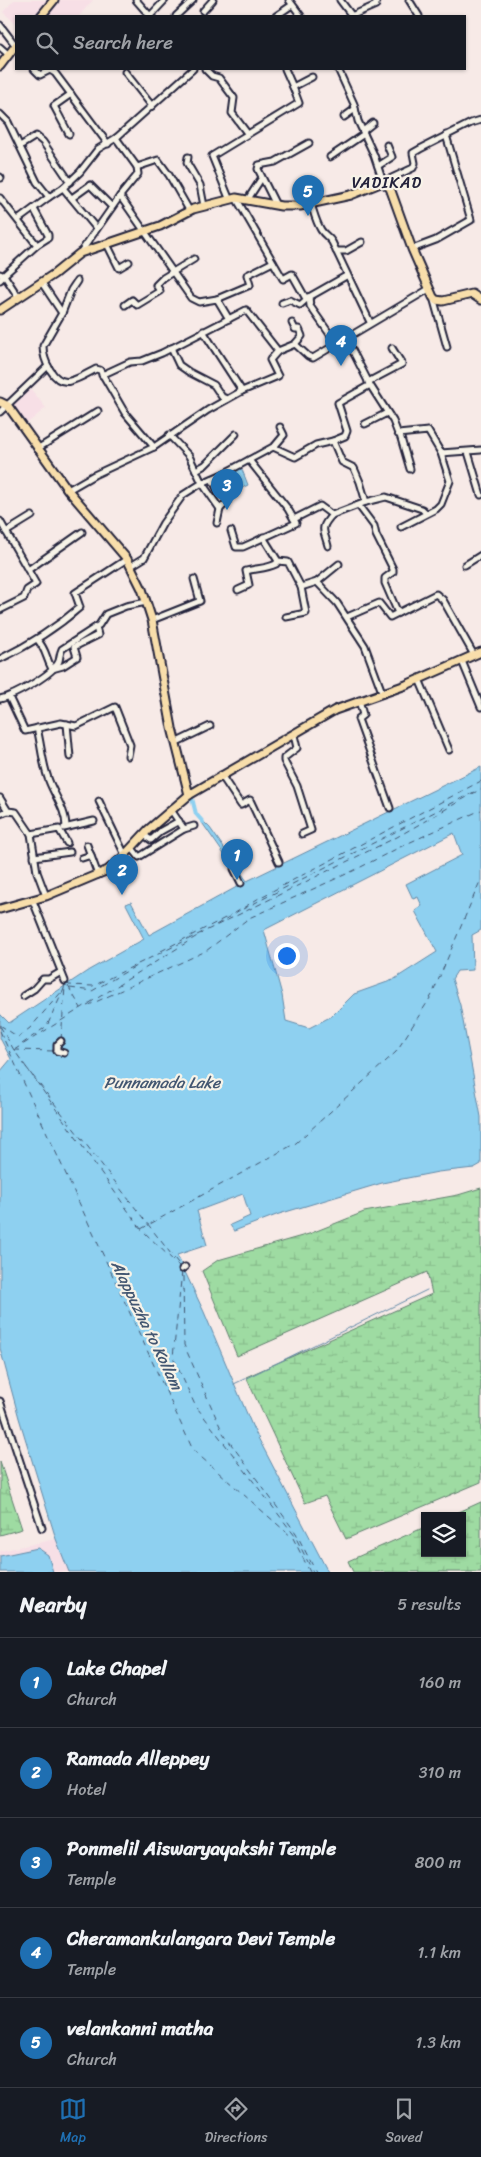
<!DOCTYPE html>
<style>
:root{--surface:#171b24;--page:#242831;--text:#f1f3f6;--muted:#9ea1a6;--line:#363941;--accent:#1f6fb2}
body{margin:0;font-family:Sriracha,sans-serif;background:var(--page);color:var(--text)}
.controls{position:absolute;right:15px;bottom:15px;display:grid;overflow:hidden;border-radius:0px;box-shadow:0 1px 4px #0004}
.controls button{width:45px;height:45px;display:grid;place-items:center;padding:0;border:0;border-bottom:1px solid var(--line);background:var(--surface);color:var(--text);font:25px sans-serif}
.you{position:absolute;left:286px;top:955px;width:18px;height:18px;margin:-12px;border:4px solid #fff;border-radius:50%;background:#1a73e8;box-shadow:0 0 0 8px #1a73e833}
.badge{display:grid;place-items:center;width:32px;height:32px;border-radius:50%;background:var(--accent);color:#fff;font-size:16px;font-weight:700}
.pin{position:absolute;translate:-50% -41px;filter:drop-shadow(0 1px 2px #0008)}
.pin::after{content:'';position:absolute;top:26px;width:18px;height:15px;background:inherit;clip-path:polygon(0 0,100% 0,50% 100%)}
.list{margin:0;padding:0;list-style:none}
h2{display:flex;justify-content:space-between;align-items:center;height:65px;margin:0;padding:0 20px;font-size:21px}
h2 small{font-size:16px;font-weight:400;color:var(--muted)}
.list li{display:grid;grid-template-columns:32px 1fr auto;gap:15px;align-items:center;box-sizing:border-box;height:90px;padding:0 20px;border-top:1px solid var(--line)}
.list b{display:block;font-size:19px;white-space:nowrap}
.list p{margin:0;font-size:16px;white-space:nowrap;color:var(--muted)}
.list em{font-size:16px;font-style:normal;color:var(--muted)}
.icon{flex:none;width:28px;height:28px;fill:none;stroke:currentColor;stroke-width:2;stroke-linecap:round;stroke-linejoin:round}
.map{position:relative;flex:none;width:481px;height:1572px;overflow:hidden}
.search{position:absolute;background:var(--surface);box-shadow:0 1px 4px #0004;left:15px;right:15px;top:15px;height:55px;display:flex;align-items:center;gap:12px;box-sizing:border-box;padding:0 18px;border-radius:0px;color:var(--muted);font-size:19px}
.sheet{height:515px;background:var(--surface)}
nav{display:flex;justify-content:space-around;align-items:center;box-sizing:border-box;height:70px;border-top:1px solid var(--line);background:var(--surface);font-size:14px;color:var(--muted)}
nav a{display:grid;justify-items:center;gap:2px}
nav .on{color:var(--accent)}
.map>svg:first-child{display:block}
.built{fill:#f7dfe6}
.wetland{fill:url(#wetland-marsh);stroke:#607e6e}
.water{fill:#8ed0f0;stroke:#638aa8;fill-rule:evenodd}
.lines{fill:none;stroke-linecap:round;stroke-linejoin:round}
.stream{stroke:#638aa8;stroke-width:1}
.canal{stroke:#8ed0f0;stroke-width:4}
.ferry{stroke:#425671;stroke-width:1;stroke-dasharray:6 5;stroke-linecap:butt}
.minor-casing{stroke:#22223b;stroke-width:9}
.major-casing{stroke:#22223b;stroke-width:11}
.minor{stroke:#f7f3e8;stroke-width:5}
.major{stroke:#f8deab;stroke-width:7}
.labels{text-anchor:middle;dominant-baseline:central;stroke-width:4.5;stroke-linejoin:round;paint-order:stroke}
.neighbourhood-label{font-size:16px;letter-spacing:1px;fill:#22223b;stroke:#f7f3e8}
.water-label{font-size:16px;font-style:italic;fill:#425671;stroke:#f7f3e8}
</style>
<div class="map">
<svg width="481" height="1572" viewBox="0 0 481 1572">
<defs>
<pattern id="wetland-marsh" width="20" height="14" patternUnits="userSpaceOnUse" patternTransform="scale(1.25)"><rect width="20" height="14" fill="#9edba2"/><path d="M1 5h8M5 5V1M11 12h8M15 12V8" fill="none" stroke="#88bc8c"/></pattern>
</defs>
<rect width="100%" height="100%" fill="#f7eae7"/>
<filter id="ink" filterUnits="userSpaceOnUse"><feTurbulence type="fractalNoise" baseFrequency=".02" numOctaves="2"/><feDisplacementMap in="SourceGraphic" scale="10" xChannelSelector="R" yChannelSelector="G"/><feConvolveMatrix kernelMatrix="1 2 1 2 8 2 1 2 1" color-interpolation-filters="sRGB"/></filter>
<g filter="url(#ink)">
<!-- built -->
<g class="built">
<polygon points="14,0 93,0 79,16 16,16 16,24 3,12"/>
<polygon points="30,388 46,408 25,425 11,404"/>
<polygon points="56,1539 69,1572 0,1572 0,1551"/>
</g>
<!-- wetland -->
<g class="wetland">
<polygon points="481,1188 481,1482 346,1539 325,1496 305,1503 246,1377 432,1294 427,1272 237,1356 202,1271 218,1260 309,1234 364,1212 458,1195"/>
<polygon points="0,1462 22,1529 0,1535"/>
<polygon points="481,1502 481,1572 353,1572 348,1561 425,1527 425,1553 462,1553 462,1516 450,1516"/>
</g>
<!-- water -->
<g class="water">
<polygon points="241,467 248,485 232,493 224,476"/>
<path d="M 481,767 L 481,930 L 472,935 L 473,970 L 457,971 L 452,979 L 460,1005 L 481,1117 L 481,1164 L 474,1168 L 438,1172 L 382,1183 L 279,1214 L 234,1231 L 230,1225 L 250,1216 L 243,1194 L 197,1211 L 207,1245 L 177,1255 L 204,1312 L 253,1428 L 328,1572 L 69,1572 L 56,1539 L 19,1418 L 0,1348 L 0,1072 L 11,1059 L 0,1038 L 0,1014 L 9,1023 L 89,970 L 144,939 L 126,904 L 131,902 L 149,935 L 244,883 L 196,814 L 210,828 L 247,881 ZM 454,833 L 462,855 L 406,884 L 413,899 L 418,897 L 422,906 L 415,911 L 437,952 L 393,980 L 354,994 L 332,1016 L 309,1028 L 286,1021 L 282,995 L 264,930 Z"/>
<polygon points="38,1548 48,1555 53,1572 0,1572 0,1556"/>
</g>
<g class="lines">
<!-- stream -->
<g class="stream">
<polyline points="472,679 481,697"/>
<polyline points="234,1384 427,1290"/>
</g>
<!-- canal -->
<polyline class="canal" points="191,794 196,814 203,822"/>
<!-- ferry -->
<g class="ferry">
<polyline points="243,909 476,791"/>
<polyline points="216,925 259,898 481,781"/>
<polyline points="161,951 231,915"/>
<polyline points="68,986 81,1008"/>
<polyline points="70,988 92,991 136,966"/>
<polyline points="87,1006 206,951 249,918 353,871 404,845 481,810"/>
<polyline points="0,1025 18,1037 30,1028 64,989 65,981 69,985 93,986 397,837 481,789"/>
<polyline points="0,1026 14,1050 141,1229 181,1268"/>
<polyline points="0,1031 193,1450 293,1538 310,1572"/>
<polyline points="61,1040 65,987"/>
<polyline points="22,1044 47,1026 64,989"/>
<polyline points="14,1050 202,933"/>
<polyline points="14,1050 55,1051"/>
<polyline points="26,1067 178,1263"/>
<polyline points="141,1229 296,1143 396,1052 432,995 481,879"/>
<polyline points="182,1271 173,1357 195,1405 295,1536 313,1572"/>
<polyline points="183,1276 184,1345 223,1433 296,1533 316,1572"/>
</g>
<!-- minor casing -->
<g class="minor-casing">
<g id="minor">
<polyline points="136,0 150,16"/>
<polyline points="289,0 301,16"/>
<polyline points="340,0 352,16"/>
<polyline points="409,0 419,16"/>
<polyline points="203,11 213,0"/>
<polyline points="150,16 165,0"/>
<polyline points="176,16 193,0"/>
<polyline points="276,16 292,5"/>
<polyline points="351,16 376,5 376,0"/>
<polyline points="0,25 16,46"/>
<polyline points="0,47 9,55"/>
<polyline points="34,69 40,75 50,70 55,73 108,144"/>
<polyline points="205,69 212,76 219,78 234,98 232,113 247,133"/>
<polyline points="285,69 293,87 312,77"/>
<polyline points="338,69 354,104 358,121 374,155 383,182 413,168 415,163 413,153 420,149 471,123 481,120"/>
<polyline points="125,72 152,106"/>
<polyline points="0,114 8,122 37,182 49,197 63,188 80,172 98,149 116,138 193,69"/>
<polyline points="344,117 355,109"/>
<polyline points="363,131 373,123"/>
<polyline points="69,134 54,106 71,94"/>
<polyline points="20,146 36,136 43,142 70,182"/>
<polyline points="188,157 187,163 200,185 204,206"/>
<polyline points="330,157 364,134"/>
<polyline points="378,166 392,157 387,145"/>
<polyline points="137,167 158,160 169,175 189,210"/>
<polyline points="0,177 1,178"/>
<polyline points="63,188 96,228"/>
<polyline points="120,196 191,298 199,302 217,299 229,319"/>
<polyline points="0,198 37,245 4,275 19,298"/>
<polyline points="72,198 90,185 112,207"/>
<polyline points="229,198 212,156 299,103 293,87"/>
<polyline points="236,198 283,279 292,274 305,297 309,297 346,276"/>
<polyline points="248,199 261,179"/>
<path d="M 311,204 C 314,213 316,222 321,230 C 324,235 329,237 332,242 L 370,322"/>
<polyline points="276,205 258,169 259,165 275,162 309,143"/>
<polyline points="34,209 48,235 48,238 37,245"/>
<polyline points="18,220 49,197"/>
<polyline points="107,244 119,268 129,262"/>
<polyline points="412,249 436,240 471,220 446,135"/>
<polyline points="336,251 346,251 362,242"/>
<polyline points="80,253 120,196 138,174 137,167 116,138"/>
<polyline points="0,274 4,276 0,280"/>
<path d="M 77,281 L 71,290 L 62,313 L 43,346 C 43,359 53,385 70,381 C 79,379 88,373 96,369 L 100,370 L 125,413 L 154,447"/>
<polyline points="42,283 62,313"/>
<polyline points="309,297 310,306 336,343"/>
<polyline points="433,297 447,347"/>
<polyline points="217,299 250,285 247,275 273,262"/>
<polyline points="282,303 290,300 300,305 309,297"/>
<polyline points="125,305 132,300 137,305 160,291 156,285 163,278 194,259"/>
<polyline points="292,323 295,329 299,329 302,336 295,344"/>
<polyline points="203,331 242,391"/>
<polyline points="171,348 179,365 189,372 214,385 222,397 227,399"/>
<polyline points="102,375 130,362 142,361 162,353 246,310 278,351"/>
<polyline points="368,382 402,364 392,348"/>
<polyline points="370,385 393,421 398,434 428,431 441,453 481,450"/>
<polyline points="0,412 48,366"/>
<polyline points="365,424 387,413"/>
<polyline points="169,435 189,456 202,483 220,509 227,502"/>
<polyline points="400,435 410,469"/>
<polyline points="274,447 284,435 280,427"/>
<polyline points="37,449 98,411"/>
<polyline points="468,452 481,495"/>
<polyline points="196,470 205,465 236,434"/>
<polyline points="212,479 219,492"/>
<polyline points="68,490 94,475 154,447 208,410 242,391 278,376 270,360 278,351 295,344 308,356 313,358 429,289"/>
<polyline points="366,502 386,497 422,509 426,513"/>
<polyline points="359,506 374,526 376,535 393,569 393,572 385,578 385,583 398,613"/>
<polyline points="294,519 320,506 332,515 366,502 360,482 354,468 342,462 333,441"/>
<polyline points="0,521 36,584 27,590 24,598 0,610"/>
<polyline points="217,523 220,509"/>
<polyline points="401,527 436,509 441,504 450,481 441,453"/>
<polyline points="231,531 236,547 243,547 296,523 288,509 249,460"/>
<polyline points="6,532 32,516"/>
<polyline points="263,537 278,561 288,562 301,587 317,582 339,564"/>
<path d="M 328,546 C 324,530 319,529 332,515"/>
<polyline points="465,565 481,555"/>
<polyline points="131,566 144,558 163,523 183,495 202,483 223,474 273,447 295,457 316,445 333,441 345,436 347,431 338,403 370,385 346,338"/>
<polyline points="28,570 82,532"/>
<polyline points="317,582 337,603 365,646 382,692"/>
<path d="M 238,590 L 249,585 L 246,571 C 257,568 266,569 276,564 L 278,561"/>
<polyline points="286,617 306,613 301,587"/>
<polyline points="347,617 379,603 390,617 436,594 443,600 474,655"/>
<polyline points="152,620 200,601 194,579"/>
<path d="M 37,639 C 47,651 45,656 52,669 L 63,666 L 77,657 L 74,647 L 98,635 L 96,627"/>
<path d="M 0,659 C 29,645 56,628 80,607 L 75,593 L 127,559"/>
<polyline points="462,661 481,707"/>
<polyline points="419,679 449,750"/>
<polyline points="9,697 25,731 61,723 76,726 115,707 130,745 128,756"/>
<path d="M 0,699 C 14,696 54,674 59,661 C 60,657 60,653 62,649 L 99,625 L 106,614 L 126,606 L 147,602"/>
<polyline points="359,700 363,715 358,719 390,808"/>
<polyline points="67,724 70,757"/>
<path d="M 37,728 C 41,744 42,760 47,775 C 52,793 66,808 66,827"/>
<polyline points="294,735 297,748 284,758 284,761 297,786 311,830 302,834"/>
<polyline points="177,742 210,726"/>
<polyline points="221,775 241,805 250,800 279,862"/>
<polyline points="0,798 8,811 16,812 31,834 37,872 46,896"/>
<polyline points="99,801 125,855"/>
<polyline points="0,814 8,811"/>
<polyline points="64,828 94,821"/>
<polyline points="184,829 194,826"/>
<polyline points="31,834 59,829 67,843"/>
<polyline points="144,835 151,840 161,831 179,821"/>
<polyline points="87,845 98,875"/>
<polyline points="132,848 139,857 184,829 171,810"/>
<polyline points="34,857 70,852"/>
<polyline points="82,858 91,855"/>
<polyline points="234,869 241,883"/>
<polyline points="33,901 65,981"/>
<polyline points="23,996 34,989 43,979 49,979 61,972"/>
<polyline points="57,1051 57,1045 61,1041"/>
<polyline points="57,1051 64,1053"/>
<polyline points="182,1269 185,1267"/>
<polyline points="0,1401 42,1528"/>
</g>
</g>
<!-- major casing -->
<g class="major-casing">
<g id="major">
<polyline points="41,16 54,0"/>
<polyline points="0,66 16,45"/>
<polyline points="0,310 54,274 80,253 160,226 193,209 236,198 281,206 300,206 351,195 383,182 390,188 412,249 433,297 436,300 443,301 472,294 481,300"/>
<polyline points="0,402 8,406 68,490 127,559 142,589 152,620 172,728 189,795"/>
<polyline points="0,909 46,896 108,870 121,859 148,830 189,795 335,710 406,685 481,652"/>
</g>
</g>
<!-- minor -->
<use href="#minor" class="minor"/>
<!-- major -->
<use href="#major" class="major"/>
</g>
</g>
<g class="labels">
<!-- neighbourhood labels -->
<g class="neighbourhood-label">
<text x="387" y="182">VADIKAD</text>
</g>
<!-- water labels -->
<g class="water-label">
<text x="162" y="1082">Punnamada Lake</text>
<text transform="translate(147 1325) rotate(64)">Alappuzha to Kollam</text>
</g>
</g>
</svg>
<div class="controls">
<button><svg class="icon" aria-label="layers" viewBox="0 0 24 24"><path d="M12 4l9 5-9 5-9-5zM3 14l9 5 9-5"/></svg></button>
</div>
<div class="you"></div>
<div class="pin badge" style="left:237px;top:880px">1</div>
<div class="pin badge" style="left:122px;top:895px">2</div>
<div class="pin badge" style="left:227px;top:510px">3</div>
<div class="pin badge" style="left:341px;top:366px">4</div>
<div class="pin badge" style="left:308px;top:216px">5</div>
<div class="search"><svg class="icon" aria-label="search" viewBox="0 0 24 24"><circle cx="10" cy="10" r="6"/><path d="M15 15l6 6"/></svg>Search here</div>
</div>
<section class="sheet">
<h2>Nearby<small>5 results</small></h2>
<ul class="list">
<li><span class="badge">1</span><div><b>Lake Chapel</b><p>Church</p></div><em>160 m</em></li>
<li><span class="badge">2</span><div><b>Ramada Alleppey</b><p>Hotel</p></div><em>310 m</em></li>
<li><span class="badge">3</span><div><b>Ponmelil Aiswaryayakshi Temple</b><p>Temple</p></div><em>800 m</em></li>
<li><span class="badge">4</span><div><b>Cheramankulangara Devi Temple</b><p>Temple</p></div><em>1.1 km</em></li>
<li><span class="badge">5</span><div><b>velankanni matha</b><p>Church</p></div><em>1.3 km</em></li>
</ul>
</section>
<nav>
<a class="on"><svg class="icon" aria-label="map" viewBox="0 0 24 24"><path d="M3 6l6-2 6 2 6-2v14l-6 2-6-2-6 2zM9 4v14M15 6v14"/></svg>Map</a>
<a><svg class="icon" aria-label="directions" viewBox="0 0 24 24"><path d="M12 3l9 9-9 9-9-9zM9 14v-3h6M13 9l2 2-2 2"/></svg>Directions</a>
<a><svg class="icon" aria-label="saved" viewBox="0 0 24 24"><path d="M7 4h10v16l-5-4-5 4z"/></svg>Saved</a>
</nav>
